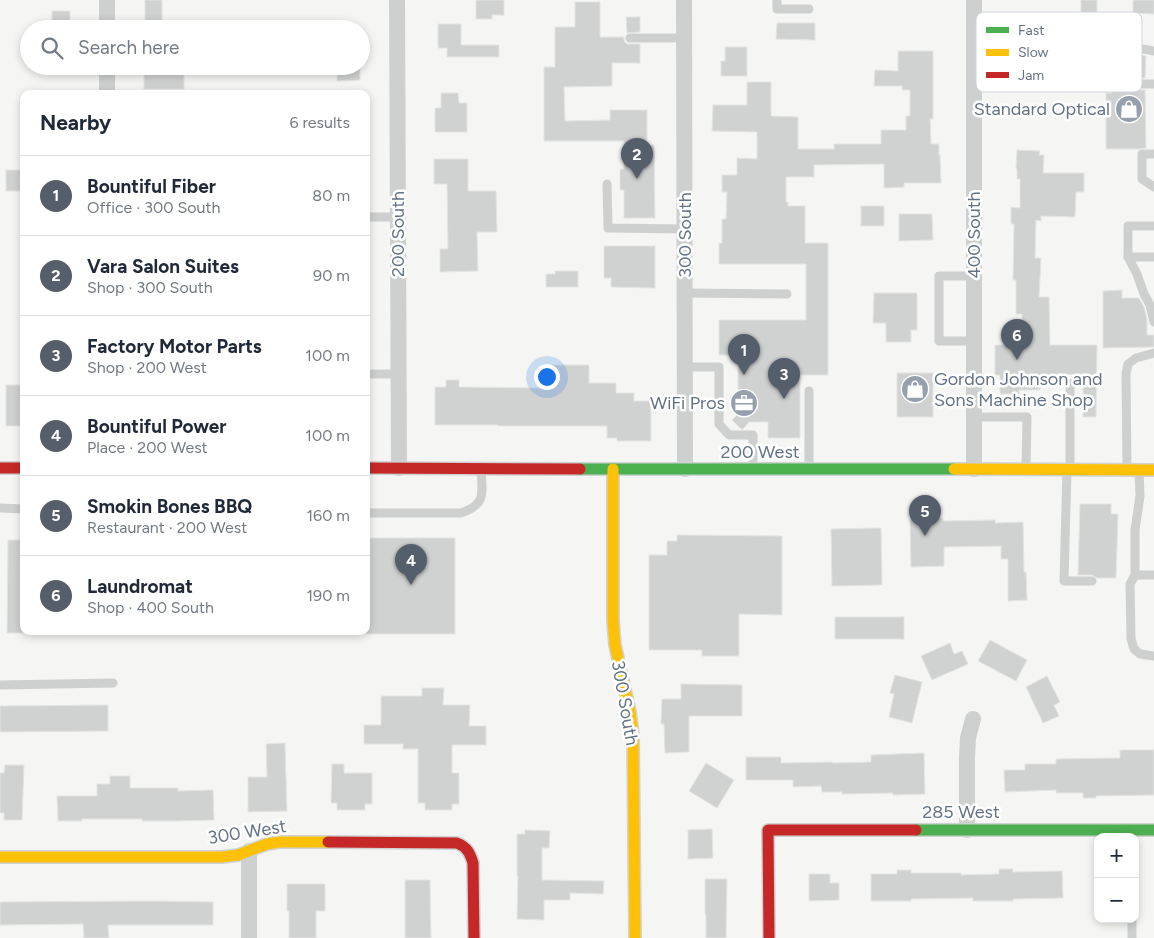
<!DOCTYPE html>
<meta charset="utf-8">
<style>
:root{--surface:#fff;--page:#f6f6f7;--text:#1f2937;--muted:#747a83;--line:#e0e1e3;--accent:#555f6c}
body{margin:0;font-family:Figtree,sans-serif;background:var(--page);color:var(--text)}
.controls{position:absolute;right:15px;bottom:15px;display:grid;overflow:hidden;border-radius:10px;box-shadow:0 2px 8px #0003}
.controls button{width:45px;height:45px;display:grid;place-items:center;padding:0;border:0;border-bottom:1px solid var(--line);background:var(--surface);color:var(--text);font:25px sans-serif}
.you{position:absolute;left:546px;top:376px;width:18px;height:18px;margin:-12px;border:4px solid #fff;border-radius:50%;background:#1a73e8;box-shadow:0 0 0 8px #1a73e833}
.badge{display:grid;place-items:center;width:32px;height:32px;border-radius:50%;background:var(--accent);color:#fff;font-size:16px;font-weight:700}
.pin{position:absolute;translate:-50% -41px;filter:drop-shadow(0 1px 2px #0008)}
.pin::after{content:'';position:absolute;top:26px;width:18px;height:15px;background:inherit;clip-path:polygon(0 0,100% 0,50% 100%)}
.list{margin:0;padding:0;list-style:none}
h2{display:flex;justify-content:space-between;align-items:center;height:65px;margin:0;padding:0 20px;font-size:21px}
h2 small{font-size:16px;font-weight:400;color:var(--muted)}
.list li{display:grid;grid-template-columns:32px 1fr auto;gap:15px;align-items:center;box-sizing:border-box;height:80px;padding:0 20px;border-top:1px solid var(--line)}
.list b{display:block;font-size:19px;white-space:nowrap}
.list p{margin:0;font-size:16px;white-space:nowrap;color:var(--muted)}
.list em{font-size:16px;font-style:normal;color:var(--muted)}
.icon{flex:none;width:28px;height:28px;fill:none;stroke:currentColor;stroke-width:2;stroke-linecap:round;stroke-linejoin:round}
.map{position:relative;flex:none;width:1154px;height:938px;overflow:hidden}
.search{position:absolute;background:var(--surface);box-shadow:0 2px 8px #0003;left:20px;top:20px;width:350px;height:55px;display:flex;align-items:center;gap:12px;box-sizing:border-box;padding:0 18px;border-radius:28px;color:var(--muted);font-size:19px}
.panel{position:absolute;background:var(--surface);box-shadow:0 2px 8px #0003;left:20px;top:90px;width:350px;height:545px;border-radius:10px}
.map>svg:first-child{display:block}
.building{fill:#d0d1d1;stroke:#e4e4e3}
.lines{fill:none;stroke-linecap:round;stroke-linejoin:round}
.fast-casing{stroke:#d0d2d3;stroke-width:14}
.slow-casing{stroke:#d0d2d3;stroke-width:14}
.jam-casing{stroke:#d0d2d3;stroke-width:14}
.lane{stroke:#ced0d0;stroke-width:9}
.street{stroke:#ced0d0;stroke-width:16}
.fast{stroke:#4caf50;stroke-width:11}
.slow{stroke:#ffc107;stroke-width:11}
.jam{stroke:#c62828;stroke-width:11}
.labels{text-anchor:middle;dominant-baseline:central;stroke-width:5;stroke-linejoin:round;paint-order:stroke}
.poi-label{font-size:18px;fill:#637385;stroke:#fff;text-anchor:end}
.street-label{font-size:18px;fill:#637385;stroke:#fff}
.key{fill:#fff;stroke:#d0d5da;stroke-width:1}
.key-label{font-size:14px;fill:#637385}
</style>
<div class="map">
<svg width="1154" height="938" viewBox="0 0 1154 938">
<rect width="100%" height="100%" fill="#f5f5f3"/>
<!-- building -->
<g class="building">
<rect x="145" y="0" width="17" height="29"/>
<polygon points="476,0 504,0 504,15 492,15 492,19 476,19"/>
<rect x="1081" y="0" width="16" height="14"/>
<polygon points="1133,0 1154,0 1154,14 1133,13"/>
<polygon points="575,2 600,2 600,37 624,37 624,41 627,44 640,44 640,63 612,63 612,86 564,87 565,121 610,120 610,110 647,110 647,145 654,145 655,218 624,218 624,190 620,190 620,169 624,169 624,141 544,141 544,67 555,67 555,27 575,27"/>
<rect x="52" y="11" width="18" height="17"/>
<polygon points="626,17 640,17 640,32 627,33"/>
<polygon points="777,23 815,23 815,40 776,39"/>
<polygon points="438,24 461,24 461,45 499,45 499,57 447,57 447,48 438,48"/>
<polygon points="725,47 747,47 747,76 721,76 721,61 725,61"/>
<polygon points="898,51 933,51 933,119 930,119 931,144 939,144 939,155 940,155 941,183 904,183 904,187 884,188 884,164 814,165 814,177 786,177 786,202 788,202 788,206 805,206 805,243 828,243 828,375 800,375 800,438 768,438 768,422 749,422 743,429 741,429 732,420 738,414 738,355 719,355 719,320 806,320 806,264 719,264 719,243 722,243 722,219 726,219 727,192 722,192 722,175 737,175 737,158 757,159 757,132 712,131 713,105 747,105 747,82 771,82 771,116 798,117 798,149 834,149 834,144 881,144 881,130 906,130 906,116 910,116 910,90 902,90 902,86 874,86 875,70 898,71"/>
<polygon points="1125,54 1146,56 1145,78 1115,77 1115,55"/>
<rect x="144" y="66" width="40" height="23"/>
<polygon points="337,66 360,66 360,80 337,81"/>
<polygon points="1112,90 1145,90 1146,148 1138,149 1106,149 1106,93 1112,93"/>
<polygon points="441,93 458,93 459,103 467,103 467,132 435,132 435,108 441,108"/>
<polygon points="1017,150 1040,151 1039,155 1044,155 1043,173 1084,173 1084,192 1076,192 1075,217 1041,216 1041,221 1036,220 1035,258 1041,258 1039,297 1049,297 1050,345 1097,345 1096,417 1083,417 1083,374 1040,375 1040,390 1019,390 1019,394 1000,394 1000,375 995,375 995,345 1022,345 1022,314 1016,314 1016,280 1013,280 1014,224 1011,224 1011,207 1020,208 1020,179 1017,179 1017,169 1016,168"/>
<polygon points="434,159 468,159 468,191 496,191 497,232 477,232 478,271 440,272 440,249 448,249 447,184 434,184"/>
<rect x="6" y="170" width="18" height="21"/>
<rect x="861" y="206" width="23" height="20"/>
<polygon points="899,214 932,214 933,240 899,241"/>
<polygon points="604,246 655,246 655,288 611,287 611,278 604,278"/>
<polygon points="555,271 578,271 578,287 546,287 546,274 555,274"/>
<polygon points="1122,290 1122,298 1139,298 1144,307 1147,319 1147,335 1154,335 1154,347 1103,348 1103,291"/>
<polygon points="874,293 917,293 917,330 911,330 911,342 886,342 886,323 873,323"/>
<polygon points="542,365 589,365 589,383 616,383 616,393 634,393 634,401 651,401 651,441 617,441 617,438 607,438 607,426 498,426 498,425 435,425 435,387 446,387 446,380 459,380 459,387 542,388"/>
<rect x="897" y="373" width="36" height="44"/>
<rect x="6" y="385" width="18" height="41"/>
<polygon points="1080,504 1111,504 1111,514 1118,514 1116,578 1097,578 1092,575 1078,575"/>
<polygon points="943,518 943,521 995,520 995,523 1023,522 1024,572 1026,572 1027,600 1008,601 1008,559 1001,559 1001,546 944,547 944,566 911,567 910,519"/>
<polygon points="881,528 882,585 832,586 831,529"/>
<polygon points="677,535 782,536 782,615 739,614 739,656 702,656 702,650 649,650 649,555 667,555 667,541 677,541"/>
<rect x="366" y="538" width="89" height="96"/>
<polygon points="8,540 24,540 24,633 7,633"/>
<rect x="835" y="617" width="69" height="22"/>
<polygon points="990,640 1027,660 1016,681 978,661"/>
<polygon points="950,643 954,654 962,651 968,664 932,680 921,656"/>
<polygon points="895,675 922,682 912,723 889,717 894,694 890,693"/>
<polygon points="1047,676 1060,702 1054,705 1059,716 1043,723 1026,687"/>
<polygon points="681,684 742,685 742,716 689,716 689,752 665,753 664,724 661,724 662,699 681,699"/>
<polygon points="422,688 444,688 443,705 470,705 469,726 486,726 486,745 452,745 452,773 459,773 459,804 452,804 452,810 425,810 425,803 418,803 418,749 403,749 403,744 364,744 364,725 381,725 381,696 422,696"/>
<polygon points="108,705 108,731 0,732 0,706"/>
<polygon points="285,743 287,811 248,812 248,777 267,777 266,744"/>
<polygon points="1120,750 1154,750 1154,795 1096,796 1096,798 1083,798 1083,793 1056,793 1056,790 1005,792 1004,770 1025,770 1025,764 1056,764 1056,759 1120,758"/>
<polygon points="924,753 925,794 893,795 893,793 842,794 842,792 822,792 821,786 793,787 793,780 746,780 746,757 781,757 781,763 832,762 833,763 871,762 871,755"/>
<polygon points="706,763 734,780 717,808 689,791"/>
<polygon points="332,764 344,764 344,773 372,773 372,804 365,804 365,810 337,810 337,803 331,803"/>
<polygon points="5,765 24,765 22,820 4,820 4,813 0,813 0,773 4,773"/>
<polygon points="110,776 130,776 130,788 178,788 178,791 213,790 214,820 178,821 142,821 142,819 82,819 82,821 58,821 57,796 97,796 97,784 110,784"/>
<polygon points="712,829 713,858 688,859 688,830"/>
<polygon points="525,830 550,831 549,848 542,848 542,880 604,881 603,894 570,893 570,900 544,900 544,920 517,919 518,876 517,876 517,834 525,834"/>
<polygon points="999,869 1013,869 1013,872 1062,871 1063,898 1013,899 1013,901 973,901 973,898 911,899 911,901 871,901 871,874 897,874 897,870 911,870 911,873 961,873 961,875 999,874"/>
<polygon points="809,874 830,874 830,883 839,883 839,900 809,901"/>
<polygon points="705,879 727,879 726,938 706,938 706,915 705,915"/>
<polygon points="405,880 430,880 431,938 405,938"/>
<polygon points="287,884 325,884 325,911 316,911 316,938 289,938 289,911 287,911"/>
<polygon points="154,901 213,902 213,925 108,925 109,938 84,938 83,924 0,925 0,902"/>
</g>
<g class="lines">
<!-- fast casing -->
<g class="fast-casing">
<g id="fast">
<polyline points="580,469 954,469"/>
<polyline points="916,830 1154,830"/>
</g>
</g>
<!-- slow casing -->
<g class="slow-casing">
<g id="slow">
<polyline points="613,469 613,621 615,645 630,712 633,735 635,938"/>
<polyline points="954,469 1154,470"/>
<polyline points="0,857 222,857 238,855 267,844 279,842 328,842"/>
</g>
</g>
<!-- jam casing -->
<g class="jam-casing">
<g id="jam">
<polyline points="0,468 24,468"/>
<polyline points="366,468 580,469"/>
<path d="M 328,842 L 457,843 C 467,847 470,853 473,863 L 474,938"/>
<polyline points="769,938 768,830 916,830"/>
</g>
</g>
<!-- lane -->
<g class="lane">
<polyline points="777,0 777,9 809,9"/>
<polyline points="630,38 685,38"/>
<path d="M 1154,51 C 1140,48 1121,45 1107,51 C 1102,61 1103,73 1109,82 L 1115,84 L 1154,84"/>
<polyline points="1154,154 1142,154 1142,179 1154,187"/>
<polyline points="607,184 608,228 685,229"/>
<polyline points="366,217 398,217"/>
<polyline points="1154,226 1128,226 1128,257 1154,257"/>
<polyline points="1128,257 1137,274 1144,294 1150,305 1154,322"/>
<polyline points="974,276 939,276 939,341 974,341"/>
<polyline points="685,293 787,294"/>
<polyline points="685,367 719,367 719,424 729,435 753,435 753,469"/>
<polyline points="366,374 399,374"/>
<polyline points="1070,383 1070,469"/>
<polyline points="809,391 809,469"/>
<polyline points="974,417 1027,417 1026,469"/>
<polyline points="1067,470 1064,581 1092,581"/>
<polyline points="1127,470 1126,374 1128,364 1136,358 1154,353"/>
<polyline points="1139,470 1140,496 1135,530 1135,575 1154,575"/>
<polyline points="0,508 24,509"/>
<path d="M 366,513 L 461,513 C 487,504 482,493 481,469"/>
<polyline points="1135,575 1130,584 1131,639 1134,649 1140,654 1154,656"/>
<polyline points="0,685 113,683"/>
<polyline points="1132,919 1132,938"/>
</g>
<!-- street -->
<g class="street">
<polyline points="107,0 107,29"/>
<polyline points="397,0 399,468"/>
<polyline points="684,0 685,469"/>
<polyline points="974,0 974,469"/>
<polyline points="107,66 107,94"/>
<polyline points="967,830 967,757 968,738 973,719"/>
<polyline points="249,851 249,938"/>
</g>
<!-- fast -->
<use href="#fast" class="fast"/>
<!-- slow -->
<use href="#slow" class="slow"/>
<!-- jam -->
<use href="#jam" class="jam"/>
</g>
<!-- icons -->
<defs>
<g id="shop-disc" transform="scale(1.4375)"><circle r="9.5" fill="#96a0ac" stroke="#fff"/><path d="M-5-2.5h2.3a2.7 3.5 0 0 1 5.4 0H5L5.5 6h-11ZM-1.5-2.5h3a1.5 2.3 0 0 0-3 0Z" fill="#fff"/></g>
<g id="office-disc" transform="scale(1.4375)"><circle r="9.5" fill="#96a0ac" stroke="#fff"/><path d="M-6-3h4V-5.5h4V-3h4V5H-6ZM-1-4.5V-3h2v-1.5ZM-6 0V1H6V0Z" fill="#fff"/></g>
</defs>
<g fill-rule="evenodd">
<use href="#shop-disc" x="1129" y="109"/>
<use href="#shop-disc" x="915" y="389"/>
<use href="#office-disc" x="744" y="403"/>
</g>
<g class="labels">
<!-- poi labels -->
<g class="poi-label">
<text x="1110" y="109">Standard Optical</text>
<text x="934" y="379" text-anchor="start">Gordon Johnson and<tspan x="934" dy="21">Sons Machine Shop</tspan></text>
<text x="725" y="403">WiFi Pros</text>
</g>
<!-- street labels -->
<g class="street-label">
<text transform="translate(398 234) rotate(-90)">200 South</text>
<text transform="translate(685 235) rotate(-90)">300 South</text>
<text transform="translate(974 235) rotate(-90)">400 South</text>
<text x="760" y="452">200 West</text>
<text transform="translate(625 703) rotate(80)">300 South</text>
<text x="961" y="812">285 West</text>
<text transform="translate(247 832) rotate(-9)">300 West</text>
</g>
</g>
<!-- legend -->
<rect x="976" y="12" width="166" height="80" rx="8" class="key"/>
<rect x="986" y="27" width="23" height="6" fill="#4caf50"/>
<rect x="986" y="49" width="23" height="7" fill="#ffc107"/>
<rect x="986" y="72" width="23" height="6" fill="#c62828"/>
<g class="key-label">
<text x="1018" y="35">Fast</text>
<text x="1018" y="57">Slow</text>
<text x="1018" y="80">Jam</text>
</g>
</svg>
<div class="controls">
<button>+</button>
<button>−</button>
</div>
<div class="you"></div>
<div class="pin badge" style="left:744px;top:375px">1</div>
<div class="pin badge" style="left:637px;top:179px">2</div>
<div class="pin badge" style="left:784px;top:399px">3</div>
<div class="pin badge" style="left:411px;top:585px">4</div>
<div class="pin badge" style="left:925px;top:536px">5</div>
<div class="pin badge" style="left:1017px;top:360px">6</div>
<div class="search"><svg class="icon" aria-label="search" viewBox="0 0 24 24"><circle cx="10" cy="10" r="6"/><path d="M15 15l6 6"/></svg>Search here</div>
<section class="panel">
<h2>Nearby<small>6 results</small></h2>
<ul class="list">
<li><span class="badge">1</span><div><b>Bountiful Fiber</b><p>Office · 300 South</p></div><em>80 m</em></li>
<li><span class="badge">2</span><div><b>Vara Salon Suites</b><p>Shop · 300 South</p></div><em>90 m</em></li>
<li><span class="badge">3</span><div><b>Factory Motor Parts</b><p>Shop · 200 West</p></div><em>100 m</em></li>
<li><span class="badge">4</span><div><b>Bountiful Power</b><p>Place · 200 West</p></div><em>100 m</em></li>
<li><span class="badge">5</span><div><b>Smokin Bones BBQ</b><p>Restaurant · 200 West</p></div><em>160 m</em></li>
<li><span class="badge">6</span><div><b>Laundromat</b><p>Shop · 400 South</p></div><em>190 m</em></li>
</ul>
</section>
</div>
